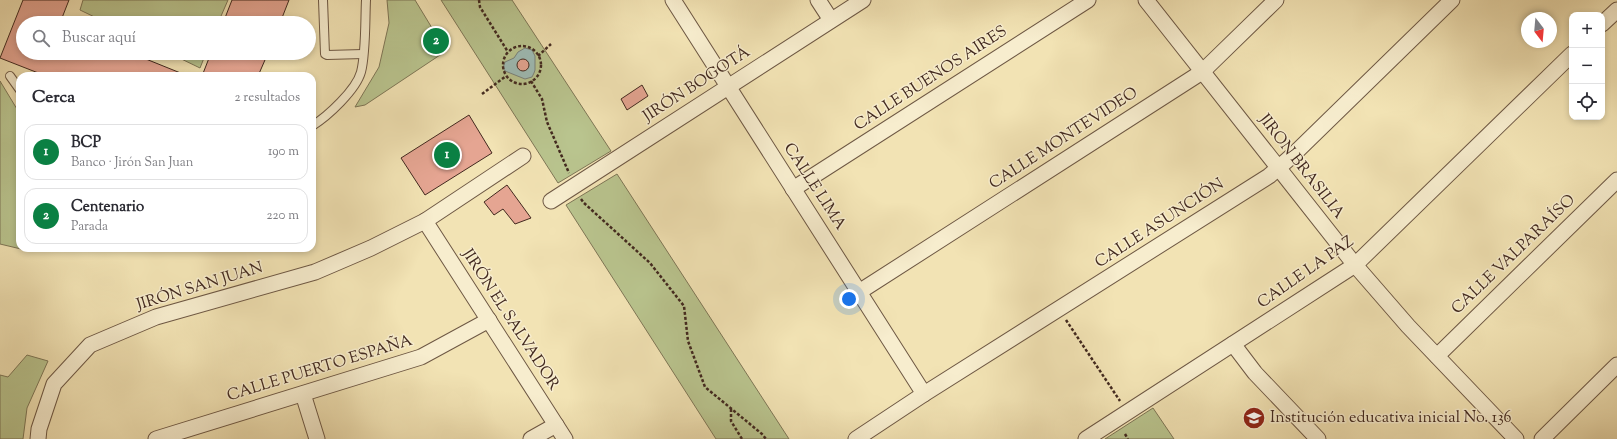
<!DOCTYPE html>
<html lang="es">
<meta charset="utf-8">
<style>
:root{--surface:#fff;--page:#f2f2f3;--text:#2b2b33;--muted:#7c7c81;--line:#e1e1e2;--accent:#0b8043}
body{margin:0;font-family:"Sorts Mill Goudy",serif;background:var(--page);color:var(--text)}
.controls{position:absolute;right:12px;top:12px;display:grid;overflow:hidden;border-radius:8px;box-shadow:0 2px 6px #0003}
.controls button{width:36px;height:36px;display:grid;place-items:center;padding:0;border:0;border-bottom:1px solid var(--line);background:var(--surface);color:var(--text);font:20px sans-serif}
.compass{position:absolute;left:1521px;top:12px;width:36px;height:36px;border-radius:50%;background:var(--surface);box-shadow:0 2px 6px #0003;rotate:164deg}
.you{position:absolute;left:849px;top:299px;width:14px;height:14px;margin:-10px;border:3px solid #fff;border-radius:50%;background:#1a73e8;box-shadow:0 0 0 6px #1a73e833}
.badge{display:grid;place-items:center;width:26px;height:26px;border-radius:50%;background:var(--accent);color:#fff;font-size:13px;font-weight:700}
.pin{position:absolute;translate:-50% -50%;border:2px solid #fff;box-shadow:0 1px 4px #0006}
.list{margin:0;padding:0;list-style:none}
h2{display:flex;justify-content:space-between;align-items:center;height:52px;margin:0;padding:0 16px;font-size:17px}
h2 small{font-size:13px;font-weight:400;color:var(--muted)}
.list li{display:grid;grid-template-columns:26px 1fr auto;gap:12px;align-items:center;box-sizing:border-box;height:56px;margin:0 8px 8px;padding:0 8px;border:1px solid var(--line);border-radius:12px}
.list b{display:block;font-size:15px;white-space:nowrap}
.list p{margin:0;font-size:13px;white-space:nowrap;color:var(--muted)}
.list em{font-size:13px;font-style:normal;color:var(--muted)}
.icon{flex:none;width:22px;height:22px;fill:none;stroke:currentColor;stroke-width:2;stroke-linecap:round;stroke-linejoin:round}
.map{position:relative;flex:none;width:1617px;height:439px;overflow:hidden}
.search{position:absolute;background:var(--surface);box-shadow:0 2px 6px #0003;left:16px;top:16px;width:300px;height:44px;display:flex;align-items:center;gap:10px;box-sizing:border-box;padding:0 14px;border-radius:22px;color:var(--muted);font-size:15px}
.panel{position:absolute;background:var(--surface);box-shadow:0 2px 6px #0003;left:16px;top:72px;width:300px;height:180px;border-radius:12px}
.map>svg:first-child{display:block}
.green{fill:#b9c48e;stroke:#7e7656}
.water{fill:#9ebcb6;stroke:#79817a}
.building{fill:#e5a592;stroke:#42291f}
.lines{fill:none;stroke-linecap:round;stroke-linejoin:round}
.lane-casing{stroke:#6e5844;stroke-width:10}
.street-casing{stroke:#6e5844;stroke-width:17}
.path{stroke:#42291f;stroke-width:2.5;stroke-dasharray:3 2;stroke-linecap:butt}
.lane{stroke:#f7edce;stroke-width:8}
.street{stroke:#f7edce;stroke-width:15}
.labels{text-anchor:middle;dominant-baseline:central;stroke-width:3;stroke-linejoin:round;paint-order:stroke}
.street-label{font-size:16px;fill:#42291f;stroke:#f7edce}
.poi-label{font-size:16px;fill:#42291f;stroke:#f7edce;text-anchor:start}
</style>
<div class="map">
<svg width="1617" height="439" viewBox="0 0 1617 439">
<rect width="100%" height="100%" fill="#f2e3b4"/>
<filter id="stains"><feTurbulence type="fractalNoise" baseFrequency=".005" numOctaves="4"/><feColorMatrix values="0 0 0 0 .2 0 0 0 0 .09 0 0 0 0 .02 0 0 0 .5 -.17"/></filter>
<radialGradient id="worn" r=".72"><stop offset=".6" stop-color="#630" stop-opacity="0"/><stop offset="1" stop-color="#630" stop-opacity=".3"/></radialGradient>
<!-- green -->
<g class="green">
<polygon points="83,0 228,0 218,23 107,23 80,10"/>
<polygon points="387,0 415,0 446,51 365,105 355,107 379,67 389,23"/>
<polygon points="441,0 512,0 611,151 558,183"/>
<polygon points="169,53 206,53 200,68"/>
<polygon points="0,81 20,114 20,248 24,248 21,249 0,244"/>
<polygon points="617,174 789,439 716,439 566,205"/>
<polygon points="27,355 48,361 27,408 23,439 0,439 0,375 8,377"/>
<polygon points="1153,408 1174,439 1105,439"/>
</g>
<!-- water -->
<polygon class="water" points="525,48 532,50 535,56 535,70 534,73 532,77 525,79 505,71 503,68 505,62 514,58 518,52"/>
<!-- building -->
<g class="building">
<polygon points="23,0 69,0 60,23 23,23 23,53 131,53 188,76 46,76 0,58"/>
<polygon points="232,0 289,0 280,23 223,23"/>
<polygon points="211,53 268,53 258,76 202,76"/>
<circle cx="523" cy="65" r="6"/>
<polygon points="642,85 648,96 627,110 621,99"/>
<polygon points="469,115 492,153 425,195 401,158"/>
<polygon points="507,185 531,218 515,224 503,209 494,215 484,202"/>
</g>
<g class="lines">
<!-- lane casing -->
<g class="lane-casing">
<g id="lane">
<polyline points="323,0 325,54 327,55 363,54"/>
<polyline points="10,76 20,90"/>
<path d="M 312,126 C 328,116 356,90 361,72 C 366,53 365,20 366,0"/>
</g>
</g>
<!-- street casing -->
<g class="street-casing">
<g id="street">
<polyline points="673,0 924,394"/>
<polyline points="818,0 831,20"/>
<polyline points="1146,0 1355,265 1408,326 1516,439"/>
<polyline points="1602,24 1617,10"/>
<polyline points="793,189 1088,0"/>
<polyline points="551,201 863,0"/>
<polyline points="425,221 565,439"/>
<polyline points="859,292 1202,72 1276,0"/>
<polyline points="1233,344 1255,373 1318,439"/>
<polyline points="1437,356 1617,180"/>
<polyline points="303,394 317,439"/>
<polyline points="38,439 39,429 54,384 90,345 156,317 315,272 371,248 425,221 523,156"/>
<polyline points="156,439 421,357 489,320"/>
<polyline points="531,439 556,425"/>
<polyline points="856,439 924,394 1269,176 1293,155 1452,0"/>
<polyline points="1086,439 1355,265 1572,54"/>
<polyline points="1542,439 1617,365"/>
</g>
</g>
<!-- path -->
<g class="path">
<polyline points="479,0 480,7 508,52"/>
<circle cx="522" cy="65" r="19"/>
<polyline points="538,56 551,44"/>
<polyline points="531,81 542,99 547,122 569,173"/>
<polyline points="482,94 506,76"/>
<polyline points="581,199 584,203 650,263 684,306 688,341 705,387 762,434 766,439"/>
<polyline points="1066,320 1120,401"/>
<polyline points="731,409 731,421 742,439"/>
<polyline points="1125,434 1128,439"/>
</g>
<!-- lane -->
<use href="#lane" class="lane"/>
<!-- street -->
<use href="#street" class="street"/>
</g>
<!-- icons -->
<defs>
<g id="school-disc" transform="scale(1.15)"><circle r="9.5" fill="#8f2418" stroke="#f7edce"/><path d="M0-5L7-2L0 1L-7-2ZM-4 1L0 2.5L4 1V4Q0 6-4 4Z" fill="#fff"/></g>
</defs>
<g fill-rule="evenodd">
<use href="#school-disc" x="1254" y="418"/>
</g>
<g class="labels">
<!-- street labels -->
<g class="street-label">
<text transform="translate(931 79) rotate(-33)">CALLE BUENOS AIRES</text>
<text transform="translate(697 85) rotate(-33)">JIRÓN BOGOTÁ</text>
<text transform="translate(1064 139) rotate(-33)">CALLE MONTEVIDEO</text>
<text transform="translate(1301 167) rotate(52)">JIRON BRASILIA</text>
<text transform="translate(814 187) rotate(57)">CALLE LIMA</text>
<text transform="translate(1160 224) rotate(-33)">CALLE ASUNCIÓN</text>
<text transform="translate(1514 255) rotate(-44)">CALLE VALPARAÍSO</text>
<text transform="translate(1306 273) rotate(-35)">CALLE LA PAZ</text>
<text transform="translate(200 287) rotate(-17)">JIRÓN SAN JUAN</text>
<text transform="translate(510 320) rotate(57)">JIRÓN EL SALVADOR</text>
<text transform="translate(320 369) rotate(-17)">CALLE PUERTO ESPAÑA</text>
</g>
<!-- poi labels -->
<g class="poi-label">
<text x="1270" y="418">Institución educativa inicial No. 136</text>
</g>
</g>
<rect width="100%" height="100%" filter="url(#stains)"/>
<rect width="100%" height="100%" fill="url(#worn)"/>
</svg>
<div class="controls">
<button>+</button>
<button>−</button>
<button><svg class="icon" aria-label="locate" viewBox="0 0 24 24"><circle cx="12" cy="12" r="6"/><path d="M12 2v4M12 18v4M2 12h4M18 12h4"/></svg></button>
</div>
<svg class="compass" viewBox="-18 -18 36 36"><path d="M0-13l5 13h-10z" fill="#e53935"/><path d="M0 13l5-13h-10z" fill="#7c7c81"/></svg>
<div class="you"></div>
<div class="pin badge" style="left:447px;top:155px">1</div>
<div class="pin badge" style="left:436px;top:41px">2</div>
<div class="search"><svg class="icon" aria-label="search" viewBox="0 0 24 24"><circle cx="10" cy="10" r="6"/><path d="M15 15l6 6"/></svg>Buscar aquí</div>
<section class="panel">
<h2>Cerca<small>2 resultados</small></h2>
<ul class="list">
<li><span class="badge">1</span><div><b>BCP</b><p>Banco · Jirón San Juan</p></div><em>190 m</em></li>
<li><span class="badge">2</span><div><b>Centenario</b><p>Parada</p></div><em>220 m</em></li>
</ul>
</section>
</div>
